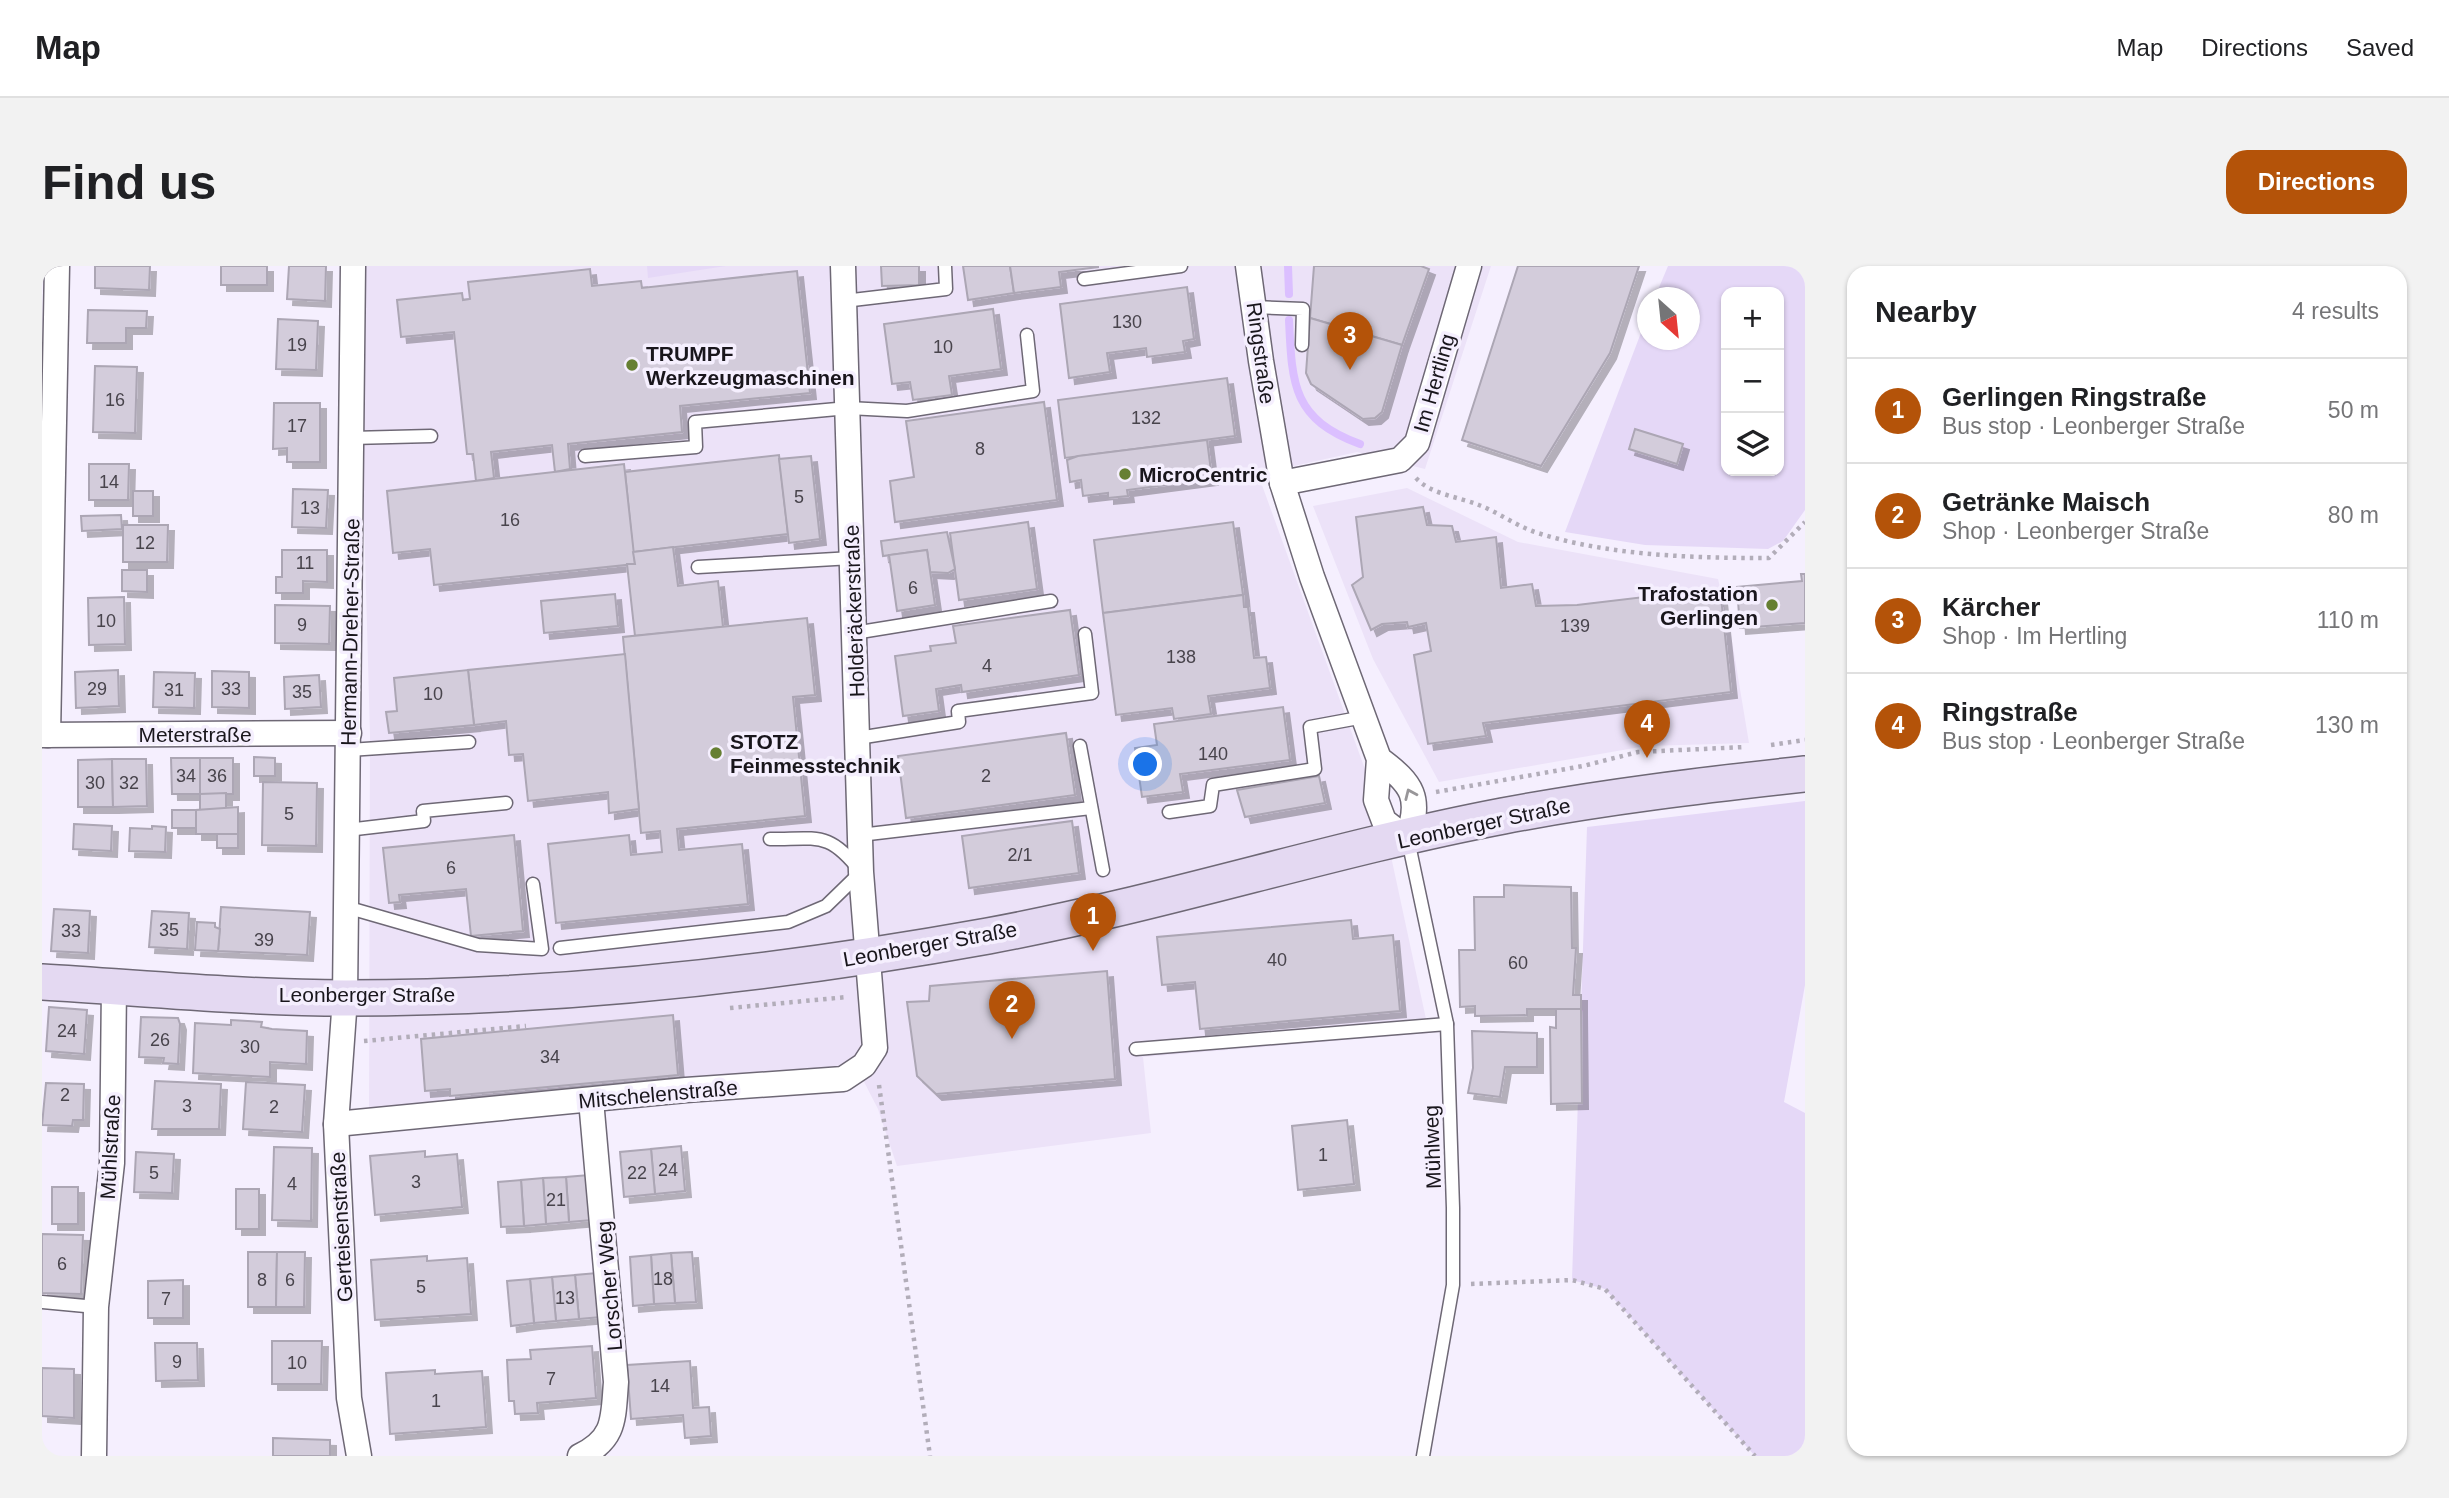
<!DOCTYPE html>
<meta charset="utf-8">
<style>
:root{--surface:#fff;--page:#f2f2f2;--text:#202124;--muted:#757577;--line:#e0e0e0;--accent:#b45309}
body{margin:0;font-family:Arial,sans-serif;background:var(--page);color:var(--text)}
.controls{position:absolute;right:21px;top:21px;display:grid;overflow:hidden;border-radius:14px;box-shadow:0 2px 5px #0004}
.controls button{width:63px;height:63px;display:grid;place-items:center;padding:0;border:0;border-bottom:2px solid var(--line);background:var(--surface);color:var(--text);font:35px sans-serif}
.compass{position:absolute;left:1595px;top:21px;width:63px;height:63px;border-radius:50%;background:var(--surface);box-shadow:0 2px 5px #0004;rotate:153deg}
.you{position:absolute;left:1104px;top:499px;width:24px;height:24px;margin:-18px;border:5px solid #fff;border-radius:50%;background:#1a73e8;box-shadow:0 0 0 10px #1a73e833}
.badge{display:grid;place-items:center;width:46px;height:46px;border-radius:50%;background:var(--accent);color:#fff;font-size:23px;font-weight:700}
.pin{position:absolute;translate:-50% -58px;filter:drop-shadow(0 2px 4px #0008)}
.pin::after{content:'';position:absolute;top:37px;width:24px;height:21px;background:inherit;clip-path:polygon(0 0,100% 0,50% 100%)}
.list{margin:0;padding:0;list-style:none}
h2{display:flex;justify-content:space-between;align-items:center;height:91px;margin:0;padding:0 28px;font-size:30px}
h2 small{font-size:23px;font-weight:400;color:var(--muted)}
.list li{display:grid;grid-template-columns:46px 1fr auto;gap:21px;align-items:center;box-sizing:border-box;height:105px;padding:0 28px;border-top:2px solid var(--line)}
.list b{display:block;font-size:26px;white-space:nowrap}
.list p{margin:0;font-size:23px;white-space:nowrap;color:var(--muted)}
.list em{font-size:23px;font-style:normal;color:var(--muted)}
.icon{flex:none;width:38px;height:38px;fill:none;stroke:currentColor;stroke-width:2;stroke-linecap:round;stroke-linejoin:round}
.map{position:relative;flex:none;width:1763px;height:1190px;overflow:hidden;border-radius:21px}
header{display:flex;align-items:center;gap:42px;box-sizing:border-box;height:98px;padding:0 35px;background:var(--surface);border-bottom:2px solid var(--line)}
header strong{font-size:33px}
nav{display:flex;gap:38px;margin-inline-start:auto;font-size:24px}
.intro{display:flex;align-items:center;justify-content:space-between;box-sizing:border-box;height:168px;padding:0 42px}
h1{margin:0;font-size:49px}
.button{padding:18px 32px;border-radius:21px;background:var(--accent);color:#fff;font-size:24px;font-weight:700}
main{display:flex;gap:42px;padding:0 42px}
aside{flex:1;background:var(--surface);border-radius:21px;box-shadow:0 2px 5px #0004}
.map>svg:first-child{display:block}
.built{fill:#ece2f8}
.green{fill:#e5d8f7;fill-rule:evenodd}
.lines{fill:none;stroke-linecap:round;stroke-linejoin:round}
.stream{stroke:#dbbfff;stroke-width:8}
.building{fill:#d3ccdb;stroke:#aca6b4;stroke-width:2;filter:url(#shadow)}
.service-casing{stroke:#6e6875;stroke-width:15}
.minor-casing{stroke:#6e6875;stroke-width:27}
.secondary-casing{stroke:#6e6875;stroke-width:38}
.path{stroke:#b2adb9;stroke-width:4.5;stroke-dasharray:3.5 5;stroke-linecap:butt}
.service{stroke:#fff;stroke-width:12}
.minor{stroke:#fff;stroke-width:24}
.secondary{stroke:#e4d9f2;stroke-width:35}
.oneway{stroke:#989699}
.poi-dot{fill:#667f32;stroke:#f5effe;stroke-width:2.5}
.labels{text-anchor:middle;dominant-baseline:central;stroke-width:7;stroke-linejoin:round;paint-order:stroke}
.number-label{font-size:18px;fill:#48444c}
.poi-label{font-size:21px;font-weight:bold;fill:#19161c;stroke:#f5effe;text-anchor:start}
.street-label{font-size:21px;fill:#19161c;stroke:#f5effe}
</style>
<header>
<strong>Map</strong>
<nav><a>Map</a><a>Directions</a><a>Saved</a></nav>
</header>
<div class="intro"><h1>Find us</h1><a class="button">Directions</a></div>
<main>
<div class="map">
<svg width="1763" height="1190" viewBox="0 0 1763 1190">
<defs>
<filter id="shadow"><feDropShadow dx="6" dy="6" stdDeviation="0" flood-color="#0004"/></filter>
</defs>
<rect width="100%" height="100%" fill="#f5effe"/>
<!-- built -->
<g class="built">
<polygon points="315,0 1449,0 1383,203 1315,186 1216,208 1341,553 1387,767 1101,791 1109,867 855,900 836,843 819,810 327,847 328,468"/>
<polygon points="1365,222 1476,276 1676,313 1689,369 1707,477 1604,480 1397,516 1331,393 1271,240"/>
</g>
<!-- green -->
<g class="green">
<polygon points="605,0 684,0 606,12"/>
<path d="M 1626,0 L 1763,0 L 1763,244 L 1741,275 L 1726,283 L 1603,279 L 1523,266 L 1605,51 L 1605,74 L 1647,74 L 1647,32 L 1613,31 ZM 1684,26 L 1737,26 L 1737,205 L 1684,205 Z"/>
<polygon points="1763,535 1763,719 1742,836 1763,847 1763,1190 1713,1190 1563,1023 1530,1014 1545,561"/>
</g>
<g class="lines">
<!-- stream -->
<g class="stream">
<polyline points="1246,0 1247,28"/>
<path d="M 1247,54 C 1250,120 1251,153 1318,178"/>
</g>
</g>
<!-- building -->
<g class="building">
<polygon points="53,0 108,0 107,24 53,22"/>
<rect x="179" y="0" width="46" height="19"/>
<polygon points="247,0 284,0 283,35 245,33"/>
<polygon points="839,0 877,0 877,19 840,20"/>
<polygon points="921,0 968,0 972,27 926,34"/>
<polygon points="968,0 1056,0 1056,1 1017,6 1019,21 972,27"/>
<polygon points="1272,0 1379,0 1387,3 1360,79 1268,52"/>
<polygon points="1476,0 1597,0 1568,87 1499,200 1420,174"/>
<polygon points="548,3 550,20 599,15 600,22 755,5 768,127 638,140 640,166 526,178 528,203 513,206 510,179 449,186 452,212 434,215 431,188 425,188 412,66 359,71 355,34 420,27 421,34 428,33 426,16"/>
<polygon points="1145,21 1152,73 1141,75 1143,86 1105,91 1104,82 1065,87 1068,106 1027,112 1018,38"/>
<polygon points="951,43 959,103 907,110 910,129 871,134 868,116 850,118 842,58"/>
<polygon points="46,44 105,45 104,62 84,62 84,77 45,77"/>
<polygon points="1268,52 1360,79 1340,146 1333,152 1321,153 1269,118 1264,107"/>
<polygon points="236,53 276,55 274,104 234,103"/>
<polygon points="53,100 95,101 93,167 51,166"/>
<polygon points="1185,112 1193,170 1023,192 1016,134"/>
<polygon points="1002,136 1015,234 853,256 848,215 872,211 864,155"/>
<polygon points="232,137 278,137 278,196 245,196 245,182 231,183"/>
<polygon points="1593,163 1641,178 1635,198 1587,183"/>
<polygon points="1165,174 1170,213 1085,224 1086,230 1066,232 1066,227 1041,230 1039,214 1028,216 1025,194 1036,190"/>
<polygon points="737,189 746,268 591,286 583,206"/>
<polygon points="769,190 778,273 747,277 737,193"/>
<polygon points="47,198 87,198 86,234 47,234"/>
<polygon points="582,198 593,298 392,319 388,283 351,287 345,225"/>
<polygon points="251,223 286,224 284,262 250,261"/>
<rect x="91" y="225" width="20" height="25"/>
<polygon points="1381,241 1385,259 1410,260 1414,276 1454,271 1459,322 1490,318 1494,340 1535,339 1678,322 1689,426 1441,457 1444,470 1386,478 1372,389 1389,385 1384,357 1366,361 1365,356 1340,358 1329,364 1310,319 1321,311 1314,251"/>
<polygon points="79,249 80,263 40,265 39,250"/>
<polygon points="986,256 995,323 917,334 908,267"/>
<polygon points="1191,256 1201,329 1061,347 1052,274"/>
<polygon points="81,259 126,259 125,296 81,296"/>
<polygon points="905,266 913,303 906,307 888,306 885,284 841,290 839,275"/>
<polygon points="631,281 636,320 676,315 681,361 593,370 585,298 593,298 591,286"/>
<polygon points="240,284 285,284 285,316 261,315 261,327 234,327 234,311 240,311"/>
<polygon points="885,284 893,339 855,345 847,289"/>
<polygon points="80,304 105,304 105,326 80,325"/>
<polygon points="1759,308 1763,308 1763,357 1698,362 1695,321 1760,315"/>
<polygon points="573,328 576,360 502,367 499,335"/>
<polygon points="1201,329 1202,341 1206,341 1212,392 1224,391 1228,422 1166,430 1169,448 1132,453 1130,442 1074,449 1061,347"/>
<polygon points="82,331 83,378 47,379 46,332"/>
<polygon points="233,339 288,340 287,378 233,377"/>
<polygon points="1028,344 1037,409 920,426 919,419 894,423 897,445 861,450 853,390 889,385 888,380 914,377 911,360"/>
<polygon points="765,352 773,429 751,431 763,550 635,563 637,584 700,578 706,638 514,657 506,578 587,569 589,589 620,586 618,565 599,567 581,371"/>
<polygon points="583,388 597,543 567,547 566,526 486,535 481,488 467,489 464,455 432,459 426,404"/>
<polygon points="76,404 77,440 34,442 33,406"/>
<polygon points="426,404 432,459 347,467 344,446 355,445 352,412"/>
<polygon points="170,405 207,406 207,442 170,441"/>
<polygon points="112,406 153,407 152,442 111,441"/>
<polygon points="277,409 279,441 243,443 242,411"/>
<polygon points="1241,441 1248,494 1138,508 1141,526 1100,531 1093,482 1115,479 1112,458"/>
<polygon points="1024,467 1033,529 864,552 856,490"/>
<polygon points="212,491 233,492 233,510 212,510"/>
<polygon points="129,492 158,492 158,528 130,528"/>
<rect x="158" y="492" width="33" height="36"/>
<polygon points="70,493 71,541 36,541 36,494"/>
<polygon points="70,493 104,493 105,540 71,541"/>
<polygon points="1277,510 1283,537 1203,551 1195,524"/>
<polygon points="221,516 275,517 274,580 220,579"/>
<polygon points="184,527 184,544 158,544 158,528"/>
<polygon points="196,541 196,568 154,568 154,544"/>
<rect x="130" y="544" width="24" height="18"/>
<polygon points="1030,555 1037,607 927,622 920,570"/>
<polygon points="32,558 70,560 69,585 31,583"/>
<polygon points="110,560 124,561 123,586 87,585 88,562 110,563"/>
<rect x="175" y="568" width="21" height="14"/>
<polygon points="472,569 481,665 429,670 424,623 357,629 358,636 347,637 341,582"/>
<polygon points="1462,619 1529,621 1530,682 1534,682 1531,729 1539,729 1539,743 1485,743 1485,749 1433,750 1433,740 1418,741 1417,684 1433,684 1432,631 1462,631"/>
<polygon points="179,641 268,646 265,689 176,685"/>
<polygon points="12,643 48,645 46,687 9,685"/>
<polygon points="110,645 147,647 145,683 107,681"/>
<polygon points="1309,654 1311,673 1351,669 1358,745 1158,763 1153,716 1120,719 1115,671"/>
<polygon points="155,656 173,657 173,661 178,663 176,685 153,684"/>
<polygon points="1065,705 1073,813 894,828 875,810 865,736 887,735 888,720"/>
<polygon points="7,741 45,744 42,788 4,785"/>
<polygon points="1514,743 1539,743 1540,837 1509,838 1508,761 1514,762"/>
<polygon points="631,749 636,809 408,830 408,823 383,825 379,773"/>
<polygon points="99,751 136,752 138,758 136,798 121,797 122,792 97,791"/>
<polygon points="189,754 220,756 219,761 230,763 265,765 264,798 228,796 228,811 151,807 153,757 189,759"/>
<polygon points="1430,765 1495,767 1495,801 1463,801 1458,831 1426,827 1431,802"/>
<polygon points="113,815 179,818 177,863 110,863"/>
<polygon points="204,816 263,819 260,866 201,863"/>
<polygon points="4,817 42,818 41,854 31,854 30,860 0,859"/>
<polygon points="1305,854 1312,918 1256,924 1250,860"/>
<polygon points="639,880 643,925 613,928 609,883"/>
<polygon points="232,881 270,882 269,955 230,954"/>
<polygon points="609,883 613,928 582,931 578,886"/>
<polygon points="383,885 383,891 415,888 420,941 333,949 328,890"/>
<polygon points="94,886 132,888 130,927 92,926"/>
<polygon points="547,909 550,954 527,956 524,911"/>
<polygon points="524,911 527,956 504,958 501,912"/>
<polygon points="501,912 504,958 482,960 479,914"/>
<polygon points="479,914 482,960 459,961 456,916"/>
<rect x="10" y="921" width="26" height="37"/>
<rect x="194" y="923" width="23" height="40"/>
<polygon points="0,968 41,969 39,1028 0,1027"/>
<polygon points="206,986 235,986 234,1041 206,1041"/>
<polygon points="235,986 263,986 262,1041 234,1041"/>
<polygon points="650,986 654,1036 633,1037 629,987"/>
<polygon points="629,987 633,1037 612,1038 609,989"/>
<polygon points="609,989 612,1038 591,1040 588,991"/>
<polygon points="385,990 385,995 425,992 429,1048 333,1054 329,994"/>
<polygon points="555,1007 559,1051 537,1053 533,1009"/>
<polygon points="533,1009 537,1053 514,1055 510,1011"/>
<polygon points="510,1011 514,1055 492,1057 488,1013"/>
<polygon points="488,1013 492,1057 469,1060 465,1015"/>
<polygon points="141,1014 141,1052 106,1052 106,1015"/>
<polygon points="230,1075 280,1075 279,1118 230,1118"/>
<polygon points="113,1077 155,1077 156,1114 114,1115"/>
<polygon points="550,1080 554,1132 495,1137 496,1147 473,1148 472,1135 467,1135 465,1094 489,1093 488,1084"/>
<polygon points="648,1095 651,1142 667,1141 669,1170 643,1172 641,1149 589,1153 585,1099"/>
<polygon points="0,1102 32,1103 32,1152 0,1150"/>
<polygon points="393,1104 393,1108 440,1105 444,1161 348,1168 344,1107"/>
<polygon points="231,1172 288,1174 288,1190 231,1190"/>
</g>
<g class="lines">
<!-- service casing -->
<g class="service-casing">
<g id="service">
<polyline points="1042,13 1139,0"/>
<polyline points="802,35 904,23 903,0"/>
<polyline points="1212,41 1261,43 1260,79"/>
<polyline points="309,172 389,170"/>
<polyline points="543,190 654,181 653,156 806,142 865,145 991,125 985,69"/>
<polyline points="656,301 810,292"/>
<polyline points="812,367 1009,335"/>
<polyline points="816,472 917,456 916,445 1050,427 1043,368"/>
<polyline points="1038,480 1061,604"/>
<polyline points="307,484 427,476"/>
<polyline points="1127,546 1168,540 1171,519 1273,503 1268,461 1322,451"/>
<polyline points="305,564 382,555 381,545 464,537"/>
<polyline points="818,569 1049,542"/>
<polyline points="1366,574 1405,758 1411,942 1411,1019 1381,1190"/>
<polyline points="304,641 436,679 500,683 491,618"/>
<path d="M 518,682 L 746,656 L 784,640 L 819,606 C 787,565 777,573 728,573"/>
<polyline points="1094,783 1405,758"/>
<polyline points="0,1036 54,1041"/>
</g>
</g>
<!-- minor casing -->
<g class="minor-casing">
<g id="minor">
<polyline points="311,0 303,732 294,858 307,1132 317,1190"/>
<path d="M 1206,0 L 1219,95 L 1240,217 L 1270,311 L 1337,493 L 1334,534 L 1342,555 L 1365,573 C 1380,532 1371,518 1337,493"/>
<polyline points="1240,217 1358,194 1375,177 1427,0"/>
<polyline points="0,469 307,467"/>
<polyline points="6,469 15,0"/>
<polyline points="294,858 644,824 801,813 822,799 833,782 819,606 801,0"/>
<polyline points="52,1190 54,1041 70,897 72,720"/>
<path d="M 538,1190 C 574,1173 571,1152 574,1116 L 549,834"/>
</g>
</g>
<!-- secondary casing -->
<g class="secondary-casing">
<path id="secondary" d="M 0,716 C 101,722 203,732 304,732 C 519,732 735,708 946,670 C 1120,638 1288,583 1461,550 C 1561,531 1662,519 1763,508"/>
</g>
<!-- path -->
<g class="path">
<path d="M 1374,212 C 1388,228 1417,231 1437,239 C 1458,247 1477,262 1499,268 C 1571,290 1652,292 1727,292 L 1763,256"/>
<polyline points="1729,479 1763,474"/>
<polyline points="1394,526 1541,500 1596,486 1703,481"/>
<polyline points="688,742 805,731"/>
<polyline points="322,775 484,760"/>
<polyline points="837,819 888,1190"/>
<polyline points="1429,1018 1530,1014 1563,1023 1713,1190"/>
</g>
<!-- service -->
<use href="#service" class="service"/>
<!-- minor -->
<use href="#minor" class="minor"/>
<!-- secondary -->
<use href="#secondary" class="secondary"/>
</g>
<!-- one-way arrows -->
<defs><path id="oneway-chevron" d="M-2-3.5L2.5 0L-2 3.5" fill="none" stroke-width="1.6" stroke-linecap="round" stroke-linejoin="round" transform="scale(1.75)"/></defs>
<use class="oneway" href="#oneway-chevron" transform="translate(1368 528) rotate(-114)"/>
<!-- markers -->
<g class="poi-dot">
<circle cx="590" cy="99" r="7"/>
<circle cx="1083" cy="208" r="7"/>
<circle cx="1730" cy="339" r="7"/>
<circle cx="674" cy="487" r="7"/>
</g>
<g class="labels">
<!-- number labels -->
<g class="number-label">
<text x="1085" y="56">130</text>
<text x="255" y="79">19</text>
<text x="901" y="81">10</text>
<text x="73" y="134">16</text>
<text x="1104" y="152">132</text>
<text x="255" y="160">17</text>
<text x="938" y="183">8</text>
<text x="67" y="216">14</text>
<text x="757" y="231">5</text>
<text x="268" y="242">13</text>
<text x="468" y="254">16</text>
<text x="103" y="277">12</text>
<text x="263" y="297">11</text>
<text x="871" y="322">6</text>
<text x="64" y="355">10</text>
<text x="260" y="359">9</text>
<text x="1533" y="360">139</text>
<text x="1139" y="391">138</text>
<text x="945" y="400">4</text>
<text x="55" y="423">29</text>
<text x="189" y="423">33</text>
<text x="132" y="424">31</text>
<text x="260" y="426">35</text>
<text x="391" y="428">10</text>
<text x="1171" y="488">140</text>
<text x="144" y="510">34</text>
<text x="175" y="510">36</text>
<text x="944" y="510">2</text>
<text x="53" y="517">30</text>
<text x="87" y="517">32</text>
<text x="247" y="548">5</text>
<text x="978" y="589">2/1</text>
<text x="409" y="602">6</text>
<text x="127" y="664">35</text>
<text x="29" y="665">33</text>
<text x="222" y="674">39</text>
<text x="1235" y="694">40</text>
<text x="1476" y="697">60</text>
<text x="25" y="765">24</text>
<text x="118" y="774">26</text>
<text x="208" y="781">30</text>
<text x="508" y="791">34</text>
<text x="23" y="829">2</text>
<text x="145" y="840">3</text>
<text x="232" y="841">2</text>
<text x="1281" y="889">1</text>
<text x="626" y="904">24</text>
<text x="112" y="907">5</text>
<text x="595" y="907">22</text>
<text x="374" y="916">3</text>
<text x="250" y="918">4</text>
<text x="514" y="934">21</text>
<text x="20" y="998">6</text>
<text x="621" y="1013">18</text>
<text x="220" y="1014">8</text>
<text x="248" y="1014">6</text>
<text x="379" y="1021">5</text>
<text x="523" y="1032">13</text>
<text x="124" y="1033">7</text>
<text x="135" y="1096">9</text>
<text x="255" y="1097">10</text>
<text x="509" y="1113">7</text>
<text x="618" y="1120">14</text>
<text x="394" y="1135">1</text>
</g>
<!-- poi labels -->
<g class="poi-label">
<text x="604" y="87">TRUMPF<tspan x="604" dy="24">Werkzeugmaschinen</tspan></text>
<text x="1097" y="208">MicroCentric</text>
<text x="1716" y="327" text-anchor="end">Trafostation<tspan x="1716" dy="24">Gerlingen</tspan></text>
<text x="688" y="475">STOTZ<tspan x="688" dy="24">Feinmesstechnik</tspan></text>
</g>
<!-- street labels -->
<g class="street-label">
<text transform="translate(1219 87) rotate(82)">Ringstraße</text>
<text transform="translate(1392 117) rotate(-74)">Im Hertling</text>
<text transform="translate(812 345) rotate(-92)">Holderäckerstraße</text>
<text transform="translate(308 366) rotate(-89)">Hermann-Dreher-Straße</text>
<text x="153" y="468">Meterstraße</text>
<text transform="translate(1442 557) rotate(-12)">Leonberger Straße</text>
<text transform="translate(888 678) rotate(-10)">Leonberger Straße</text>
<text x="325" y="728">Leonberger Straße</text>
<text transform="translate(616 828) rotate(-5)">Mitschelenstraße</text>
<text transform="translate(68 881) rotate(-87)">Mühlstraße</text>
<text transform="translate(1390 881) rotate(-92)">Mühlweg</text>
<text transform="translate(299 961) rotate(-93)">Gerteisenstraße</text>
<text transform="translate(567 1020) rotate(-95)">Lorscher Weg</text>
</g>
</g>
</svg>
<div class="controls">
<button>+</button>
<button>−</button>
<button><svg class="icon" aria-label="layers" viewBox="0 0 24 24"><path d="M12 4l9 5-9 5-9-5zM3 14l9 5 9-5"/></svg></button>
</div>
<svg class="compass" viewBox="-18 -18 36 36"><path d="M0-13l5 13h-10z" fill="#e53935"/><path d="M0 13l5-13h-10z" fill="#757577"/></svg>
<div class="you"></div>
<div class="pin badge" style="left:1051px;top:685px">1</div>
<div class="pin badge" style="left:970px;top:773px">2</div>
<div class="pin badge" style="left:1308px;top:104px">3</div>
<div class="pin badge" style="left:1605px;top:492px">4</div>
</div>
<aside>
<h2>Nearby<small>4 results</small></h2>
<ul class="list">
<li><span class="badge">1</span><div><b>Gerlingen Ringstraße</b><p>Bus stop · Leonberger Straße</p></div><em>50 m</em></li>
<li><span class="badge">2</span><div><b>Getränke Maisch</b><p>Shop · Leonberger Straße</p></div><em>80 m</em></li>
<li><span class="badge">3</span><div><b>Kärcher</b><p>Shop · Im Hertling</p></div><em>110 m</em></li>
<li><span class="badge">4</span><div><b>Ringstraße</b><p>Bus stop · Leonberger Straße</p></div><em>130 m</em></li>
</ul>
</aside>
</main>
